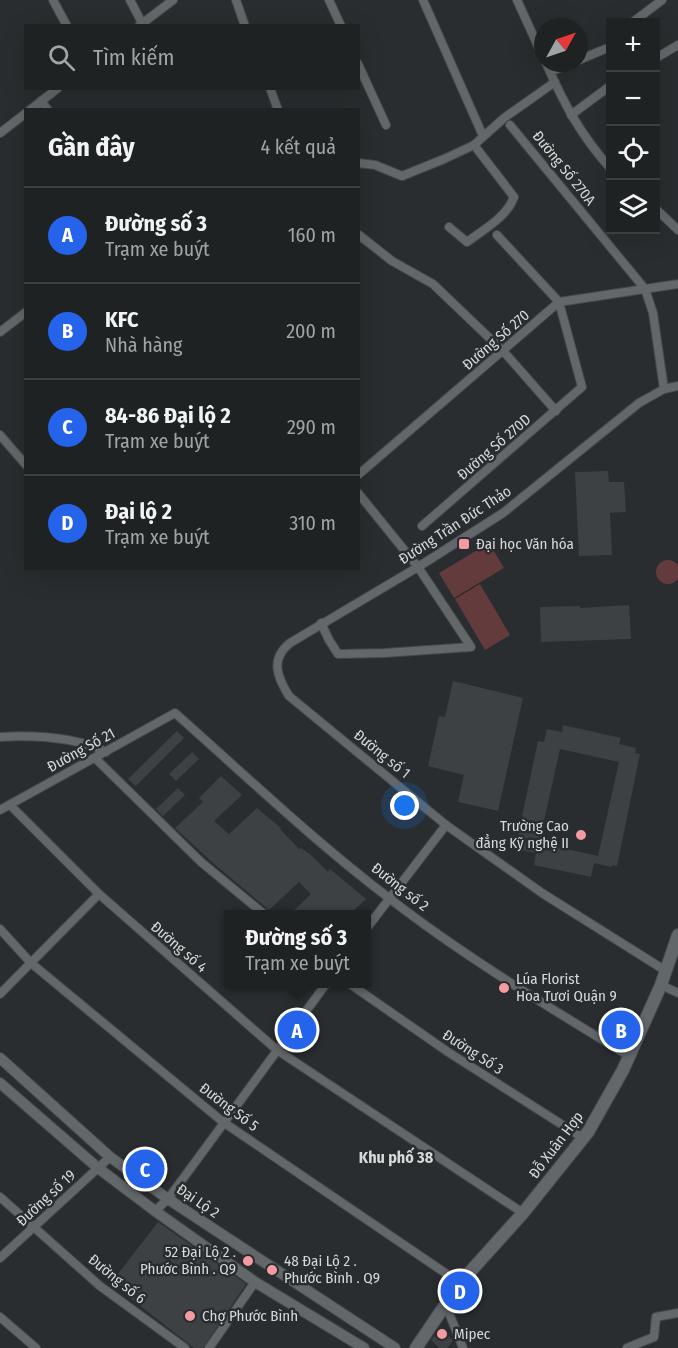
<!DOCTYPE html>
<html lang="vi">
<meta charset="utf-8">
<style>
:root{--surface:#1f2223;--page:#2c2f30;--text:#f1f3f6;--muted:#a1a4a6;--line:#3c3f41;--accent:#2563eb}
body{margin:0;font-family:"Fira Sans Condensed",sans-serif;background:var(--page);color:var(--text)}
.controls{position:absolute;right:18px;top:18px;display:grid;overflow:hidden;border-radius:0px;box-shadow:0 6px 24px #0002}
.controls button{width:54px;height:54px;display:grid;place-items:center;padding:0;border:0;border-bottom:2px solid var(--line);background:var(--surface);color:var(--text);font:30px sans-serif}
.compass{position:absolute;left:534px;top:18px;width:54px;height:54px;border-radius:50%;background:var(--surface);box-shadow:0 6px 24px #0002;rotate:50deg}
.you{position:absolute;left:405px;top:806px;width:21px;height:21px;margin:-15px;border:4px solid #fff;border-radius:50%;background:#1a73e8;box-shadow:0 0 0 9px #1a73e833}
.badge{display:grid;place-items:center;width:39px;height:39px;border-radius:50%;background:var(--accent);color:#fff;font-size:20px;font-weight:700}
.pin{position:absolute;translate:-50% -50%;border:3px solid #fff;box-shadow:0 2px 6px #0006}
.popup{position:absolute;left:224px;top:910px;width:147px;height:78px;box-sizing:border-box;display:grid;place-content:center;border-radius:0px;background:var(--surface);filter:drop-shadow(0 2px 4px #0005);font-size:20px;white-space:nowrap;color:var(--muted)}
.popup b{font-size:22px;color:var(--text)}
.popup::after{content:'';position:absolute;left:50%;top:100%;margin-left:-12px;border:12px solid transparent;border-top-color:var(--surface)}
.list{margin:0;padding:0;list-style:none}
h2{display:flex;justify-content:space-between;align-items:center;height:78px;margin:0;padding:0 24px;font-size:26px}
h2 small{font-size:20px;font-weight:400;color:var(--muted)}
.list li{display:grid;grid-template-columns:39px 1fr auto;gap:18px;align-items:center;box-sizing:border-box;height:96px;padding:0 24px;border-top:2px solid var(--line)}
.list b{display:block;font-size:22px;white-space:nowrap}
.list p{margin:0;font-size:20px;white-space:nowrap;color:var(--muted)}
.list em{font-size:20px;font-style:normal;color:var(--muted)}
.icon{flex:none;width:33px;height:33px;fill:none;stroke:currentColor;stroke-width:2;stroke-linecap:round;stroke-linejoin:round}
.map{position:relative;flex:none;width:678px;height:1348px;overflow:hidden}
.search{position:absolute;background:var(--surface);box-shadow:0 6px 24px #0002;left:24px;top:24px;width:336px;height:66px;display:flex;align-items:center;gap:15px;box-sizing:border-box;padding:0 21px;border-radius:0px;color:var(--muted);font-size:22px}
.panel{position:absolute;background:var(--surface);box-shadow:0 6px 24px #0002;left:24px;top:108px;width:336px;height:462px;border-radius:0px}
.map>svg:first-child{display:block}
.green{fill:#633b3d}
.building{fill:#3d4143;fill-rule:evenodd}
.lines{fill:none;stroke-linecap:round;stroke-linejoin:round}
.minor-casing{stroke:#45484a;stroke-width:10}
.tertiary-casing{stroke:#45484a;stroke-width:12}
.secondary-casing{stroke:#45484a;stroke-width:14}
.minor{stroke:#626769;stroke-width:8}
.tertiary{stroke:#626769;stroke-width:10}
.secondary{stroke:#626769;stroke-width:12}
.poi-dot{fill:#f49aa0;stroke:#292d2f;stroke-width:2}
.labels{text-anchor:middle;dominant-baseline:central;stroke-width:5;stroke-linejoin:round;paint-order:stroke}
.street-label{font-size:15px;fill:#d6d8d9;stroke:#292d2f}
.poi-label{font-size:15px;fill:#d6d8d9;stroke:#292d2f;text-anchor:start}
.neighbourhood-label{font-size:16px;font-weight:bold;fill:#d6d8d9;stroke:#292d2f}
</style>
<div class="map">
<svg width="678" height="1348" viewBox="0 0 678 1348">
<rect width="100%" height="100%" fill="#292d2f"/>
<!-- green -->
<g class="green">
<polygon points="489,543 504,568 454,598 439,573"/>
<circle cx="668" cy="572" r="12"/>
<polygon points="480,584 510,635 485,650 455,599"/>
</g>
<!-- building -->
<g class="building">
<polygon points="608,471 609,482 624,482 626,512 610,513 612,555 579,556 575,472"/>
<polygon points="629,605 631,639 541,642 540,607 580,606 580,608"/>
<polygon points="453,681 523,698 498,811 458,802 464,775 428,766 439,716 445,717"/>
<path d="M 563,725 L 621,738 L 619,744 L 636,748 L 635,753 L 640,754 L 617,866 L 612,865 L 612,867 L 594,863 L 591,877 L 534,865 L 536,853 L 520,850 L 522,841 L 517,840 L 538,741 L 544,742 L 547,729 L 562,732 ZM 560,749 L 619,762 L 598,856 L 539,843 Z"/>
<polygon points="177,731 184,738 136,786 128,779"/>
<polygon points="192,752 199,759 176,781 169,774"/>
<polygon points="221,776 242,795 214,821 229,834 257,808 281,828 280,829 299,849 301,848 311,855 328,872 330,869 366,899 349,915 289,915 311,894 299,882 269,910 213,863 175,828 203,802 199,798"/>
<polygon points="178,788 185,795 163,816 156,809"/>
<polygon points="158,1222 246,1284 203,1348 194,1348 111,1283"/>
<polygon points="442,1328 453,1341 447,1348 439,1348 431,1340"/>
</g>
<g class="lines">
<!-- minor casing -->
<g class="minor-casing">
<g id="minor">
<polyline points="53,0 67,26"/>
<polyline points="130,0 142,23"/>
<polyline points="236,0 245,26"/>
<polyline points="329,0 341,26"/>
<polyline points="423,0 483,136"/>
<polyline points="517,0 543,57"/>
<polyline points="633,22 662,0"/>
<polyline points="139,26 173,0"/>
<polyline points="656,58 678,45"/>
<polyline points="579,60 605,49"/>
<path d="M 546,63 C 564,104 580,134 610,168"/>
<polyline points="358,64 386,125"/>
<polyline points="550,72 571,63"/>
<polyline points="270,88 278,110"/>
<polyline points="41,101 48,110"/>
<polyline points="30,110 58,88"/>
<polyline points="571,115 610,86"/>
<polyline points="510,125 645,289 653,313 664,389"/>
<polyline points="0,133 26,113"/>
<polyline points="358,163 375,165 402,176 444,159 474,145 504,118 555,82"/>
<polyline points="656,209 678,230"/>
<path d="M 449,227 L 467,242 C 483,230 507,217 514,197 L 474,145"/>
<polyline points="359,235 392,261 433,284 504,352 556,411"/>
<polyline points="0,332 26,312"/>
<polyline points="0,435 26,465"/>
<polyline points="358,475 559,302 678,284"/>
<polyline points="422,526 582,387 559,302 497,235"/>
<polyline points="321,623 329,640 338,654 384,653 471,647 418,567 358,493"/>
<path d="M 0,737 C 35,735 75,737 106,752"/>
<polyline points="96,759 201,862 264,914"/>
<polyline points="10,805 99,894 277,1050 523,1213"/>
<path d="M 0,810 L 175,713 C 245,775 314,841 389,898 C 465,957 547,1006 629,1056"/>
<polyline points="0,929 31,963 223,1122 460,1283"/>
<polyline points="366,929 446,825"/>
<path d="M 666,971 L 542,893 L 446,825 L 289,696 C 277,677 270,659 290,643 L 418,567 L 503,513 L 639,403 L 664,389 L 678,386"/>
<polyline points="350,984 448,1052 583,1138"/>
<polyline points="661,985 678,993"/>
<polyline points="0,994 99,894"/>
<polyline points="0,1197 100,1286 185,1348"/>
<polyline points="155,1211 168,1199 326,984"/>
<polyline points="0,1258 110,1157"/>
<polyline points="445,1303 463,1348"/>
<polyline points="0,1317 36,1348"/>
<polyline points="209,1348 255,1282"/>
<polyline points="627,1348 654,1337 656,1317 678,1313"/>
</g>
</g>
<!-- tertiary casing -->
<g class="tertiary-casing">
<g id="tertiary">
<polyline points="0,1058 110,1157 168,1199 395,1348"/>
<polyline points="0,1083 98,1168 155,1211 255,1282 364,1348"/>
</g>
</g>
<!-- secondary casing -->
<g class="secondary-casing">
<polyline id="secondary" points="416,1348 460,1283 523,1213 588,1132 623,1070 661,985 678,935"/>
</g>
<!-- minor -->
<use href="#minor" class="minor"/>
<!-- tertiary -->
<use href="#tertiary" class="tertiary"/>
<!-- secondary -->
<use href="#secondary" class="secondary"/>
</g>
<!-- markers -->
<g class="poi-dot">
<rect x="458" y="538" width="12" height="12" rx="3"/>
<circle cx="581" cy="835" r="6"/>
<circle cx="504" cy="988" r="6"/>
<circle cx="248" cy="1261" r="6"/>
<circle cx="272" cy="1270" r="6"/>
<circle cx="190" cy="1316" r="6"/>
<circle cx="442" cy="1334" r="6"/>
</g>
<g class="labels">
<!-- street labels -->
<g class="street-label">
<text transform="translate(564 168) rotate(51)">Đường Số 270A</text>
<text transform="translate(496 340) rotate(-41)">Đường Số 270</text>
<text transform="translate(494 447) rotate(-41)">Đường Số 270D</text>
<text transform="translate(455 525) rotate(-33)">Đường Trần Đức Thảo</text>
<text transform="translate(81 750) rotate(-29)">Đường Số 21</text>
<text transform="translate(382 754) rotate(39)">Đường số 1</text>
<text transform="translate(400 887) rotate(38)">Đường số 2</text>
<text transform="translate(179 947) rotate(41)">Đường số 4</text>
<text transform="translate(473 1052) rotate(33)">Đường Số 3</text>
<text transform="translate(229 1107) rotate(37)">Đường Số 5</text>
<text transform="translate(556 1145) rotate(-53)">Đỗ Xuân Hợp</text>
<text transform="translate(46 1198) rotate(-43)">Đường số 19</text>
<text transform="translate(198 1201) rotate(34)">Đại Lộ 2</text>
<text transform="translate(117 1279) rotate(39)">Đường số 6</text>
</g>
<!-- poi labels -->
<g class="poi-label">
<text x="476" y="544">Đại học Văn hóa</text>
<text x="569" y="826" text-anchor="end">Trường Cao<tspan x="569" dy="17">đẳng Kỹ nghệ II</tspan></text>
<text x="516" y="979">Lúa Florist<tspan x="516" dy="17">Hoa Tươi Quận 9</tspan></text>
<text x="236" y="1252" text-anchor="end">52 Đại Lộ 2 .<tspan x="236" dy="17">Phước Bình . Q9</tspan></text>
<text x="284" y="1261">48 Đại Lộ 2 .<tspan x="284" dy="17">Phước Bình . Q9</tspan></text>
<text x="202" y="1316">Chợ Phước Bình</text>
<text x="454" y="1334">Mipec</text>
</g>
<!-- neighbourhood labels -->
<g class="neighbourhood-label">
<text x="396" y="1157">Khu phố 38</text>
</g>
</g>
</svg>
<div class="controls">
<button>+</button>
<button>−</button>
<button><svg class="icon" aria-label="locate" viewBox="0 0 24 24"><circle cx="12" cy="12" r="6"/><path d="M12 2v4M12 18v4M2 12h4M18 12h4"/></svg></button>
<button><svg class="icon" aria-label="layers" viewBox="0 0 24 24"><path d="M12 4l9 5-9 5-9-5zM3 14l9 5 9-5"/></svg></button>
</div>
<svg class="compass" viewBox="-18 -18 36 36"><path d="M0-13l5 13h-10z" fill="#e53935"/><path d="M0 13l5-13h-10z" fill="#a1a4a6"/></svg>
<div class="you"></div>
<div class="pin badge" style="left:297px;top:1030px">A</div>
<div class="popup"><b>Đường số 3</b>Trạm xe buýt</div>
<div class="pin badge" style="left:621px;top:1030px">B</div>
<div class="pin badge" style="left:145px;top:1169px">C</div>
<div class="pin badge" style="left:460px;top:1291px">D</div>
<div class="search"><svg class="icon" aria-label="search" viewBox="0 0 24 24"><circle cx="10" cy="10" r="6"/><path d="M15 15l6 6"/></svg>Tìm kiếm</div>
<section class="panel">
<h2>Gần đây<small>4 kết quả</small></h2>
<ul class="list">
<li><span class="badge">A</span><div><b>Đường số 3</b><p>Trạm xe buýt</p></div><em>160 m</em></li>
<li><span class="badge">B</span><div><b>KFC</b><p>Nhà hàng</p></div><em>200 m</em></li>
<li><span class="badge">C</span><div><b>84-86 Đại lộ 2</b><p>Trạm xe buýt</p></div><em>290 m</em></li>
<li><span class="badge">D</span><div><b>Đại lộ 2</b><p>Trạm xe buýt</p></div><em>310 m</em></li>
</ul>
</section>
</div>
